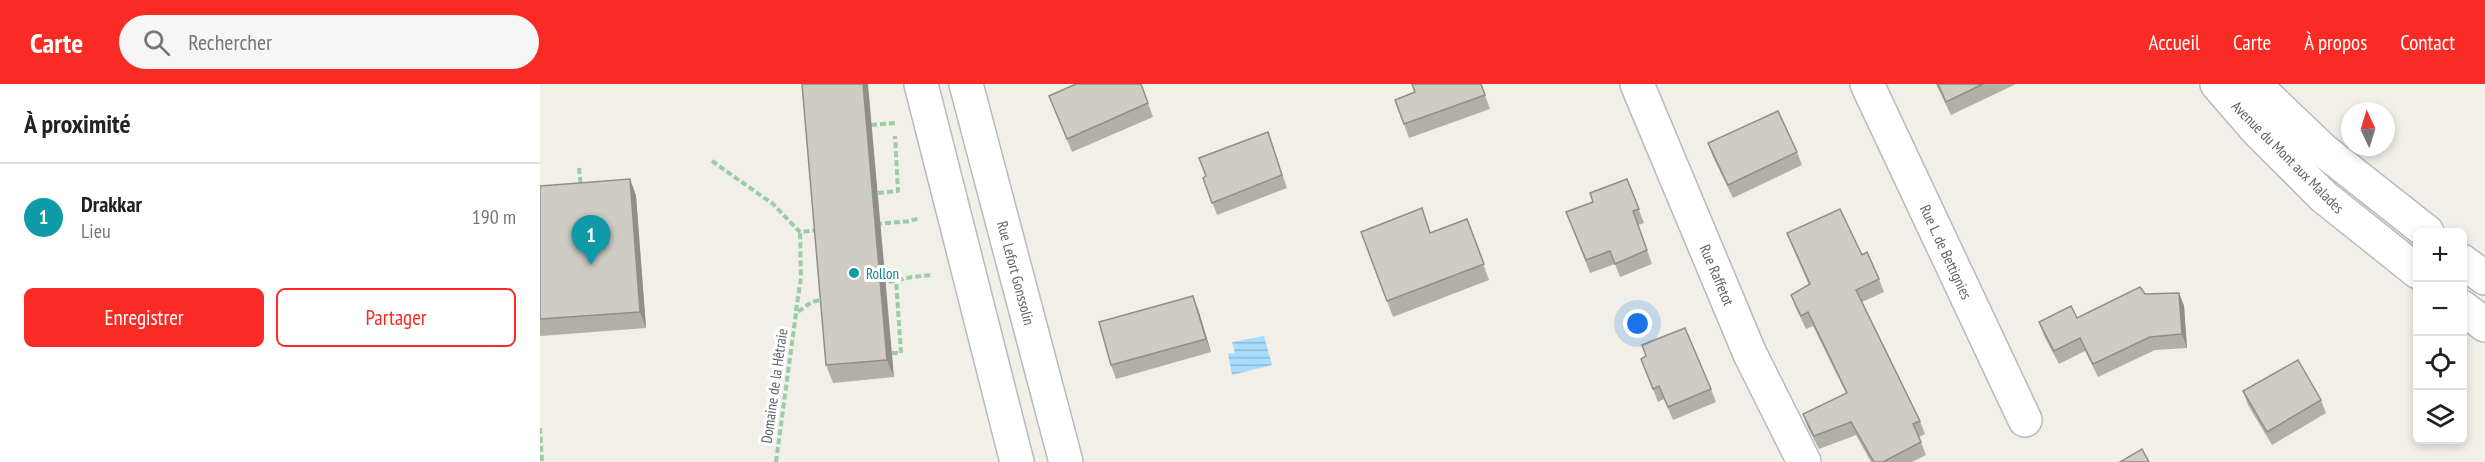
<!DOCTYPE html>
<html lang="fr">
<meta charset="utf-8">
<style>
:root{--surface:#fff;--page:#f6f6f6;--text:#222;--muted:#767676;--line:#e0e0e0;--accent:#fa2b24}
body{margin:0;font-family:"PT Sans Narrow",sans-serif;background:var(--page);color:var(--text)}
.controls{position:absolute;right:18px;bottom:18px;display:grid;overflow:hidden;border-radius:9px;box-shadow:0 3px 9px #0003}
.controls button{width:54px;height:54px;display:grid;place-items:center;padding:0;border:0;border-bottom:2px solid var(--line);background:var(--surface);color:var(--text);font:30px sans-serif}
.compass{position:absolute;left:1801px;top:18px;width:54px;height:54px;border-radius:50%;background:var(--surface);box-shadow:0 3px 9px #0003;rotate:356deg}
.you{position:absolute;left:1098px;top:240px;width:21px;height:21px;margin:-15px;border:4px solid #fff;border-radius:50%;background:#1a73e8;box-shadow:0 0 0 9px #1a73e833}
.badge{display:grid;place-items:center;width:39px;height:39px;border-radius:50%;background:var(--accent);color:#fff;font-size:20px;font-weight:700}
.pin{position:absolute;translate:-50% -50px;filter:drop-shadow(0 2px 3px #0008)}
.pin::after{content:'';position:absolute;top:32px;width:21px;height:18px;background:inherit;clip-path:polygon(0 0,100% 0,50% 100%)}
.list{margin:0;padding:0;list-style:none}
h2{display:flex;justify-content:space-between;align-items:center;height:78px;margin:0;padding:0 24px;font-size:26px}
h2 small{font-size:20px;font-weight:400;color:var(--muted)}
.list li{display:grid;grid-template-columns:39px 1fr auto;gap:18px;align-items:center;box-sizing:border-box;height:108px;padding:0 24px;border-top:2px solid var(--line)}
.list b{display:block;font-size:22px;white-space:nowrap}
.list p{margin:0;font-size:20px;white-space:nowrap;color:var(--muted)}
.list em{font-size:20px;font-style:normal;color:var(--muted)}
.actions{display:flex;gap:12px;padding:18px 24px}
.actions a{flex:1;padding:14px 0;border:2px solid var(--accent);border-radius:9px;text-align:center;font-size:21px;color:var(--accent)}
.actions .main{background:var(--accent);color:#fff}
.icon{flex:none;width:33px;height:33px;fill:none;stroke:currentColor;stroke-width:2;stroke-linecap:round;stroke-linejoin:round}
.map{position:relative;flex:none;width:1945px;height:378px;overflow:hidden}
header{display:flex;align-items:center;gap:36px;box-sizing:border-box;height:84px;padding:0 30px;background:var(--accent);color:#fff}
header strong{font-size:28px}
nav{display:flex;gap:33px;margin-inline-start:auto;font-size:21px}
.search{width:420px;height:54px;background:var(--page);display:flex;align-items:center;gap:15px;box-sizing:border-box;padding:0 21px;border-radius:33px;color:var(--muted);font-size:22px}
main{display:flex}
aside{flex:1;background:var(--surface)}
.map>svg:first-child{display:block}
.water{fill:url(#water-rules)}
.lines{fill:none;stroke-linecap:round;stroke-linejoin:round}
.minor-casing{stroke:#b7babe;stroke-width:36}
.tertiary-casing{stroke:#b7babe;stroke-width:36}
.path{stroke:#99cda6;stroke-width:4;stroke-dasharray:6 3;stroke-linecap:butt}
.minor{stroke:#fff;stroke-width:33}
.tertiary{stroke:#fff;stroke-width:33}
.wall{fill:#b2afa9}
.shaded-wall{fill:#918e8a}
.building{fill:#cfcbc5;stroke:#918e8a;stroke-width:1.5}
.culture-dot{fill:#0f9aa8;stroke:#fff;stroke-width:2}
.labels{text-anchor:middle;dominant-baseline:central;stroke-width:6;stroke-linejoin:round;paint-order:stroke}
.street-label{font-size:15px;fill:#5e6368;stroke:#fff}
.culture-label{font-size:15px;fill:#0d838f;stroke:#fff;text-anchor:start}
</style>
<header>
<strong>Carte</strong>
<div class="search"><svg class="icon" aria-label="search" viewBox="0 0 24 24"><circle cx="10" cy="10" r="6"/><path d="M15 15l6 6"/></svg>Rechercher</div>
<nav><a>Accueil</a><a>Carte</a><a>À propos</a><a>Contact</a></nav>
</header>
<main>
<aside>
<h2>À proximité<small></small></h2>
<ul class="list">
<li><span class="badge" style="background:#0f9aa8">1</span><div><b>Drakkar</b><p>Lieu</p></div><em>190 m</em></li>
</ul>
<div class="actions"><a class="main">Enregistrer</a><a>Partager</a></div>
</aside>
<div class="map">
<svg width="1945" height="378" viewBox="0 0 1945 378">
<defs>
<pattern id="water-rules" width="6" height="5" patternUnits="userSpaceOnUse" patternTransform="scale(1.5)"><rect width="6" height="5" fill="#a9ddff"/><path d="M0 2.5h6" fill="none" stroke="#8db7d2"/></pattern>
</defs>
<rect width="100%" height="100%" fill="#f1efe7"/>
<!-- water -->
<polygon class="water" points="724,252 732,281 692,291 688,270 695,269 692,258"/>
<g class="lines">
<!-- minor casing -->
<g class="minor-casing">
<g id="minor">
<polyline points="381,0 477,378"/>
<polyline points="426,0 526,378"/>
<polyline points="1097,0 1210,270 1264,378"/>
<polyline points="1327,0 1485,336"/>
</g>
</g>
<!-- tertiary casing -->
<g class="tertiary-casing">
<g id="tertiary">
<polyline points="1677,0 1716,45 1784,113 1878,188"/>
<polyline points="1714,0 1783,66 1887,148"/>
<polyline points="1922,177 1945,194"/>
<polyline points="1922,223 1945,241"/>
</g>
</g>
<!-- path -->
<g class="path">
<polyline points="331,41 356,39"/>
<polyline points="172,77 233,120 260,148 278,146"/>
<polyline points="39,84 41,104"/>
<polyline points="338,109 358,107 355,52"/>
<polyline points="336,140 371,137 379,134"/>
<polyline points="340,200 372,193 392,191"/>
<polyline points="256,227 261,194 260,148"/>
<polyline points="352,269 361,269 356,196"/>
<polyline points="0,344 2,378"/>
<polyline points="236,378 256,229 272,218 284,215"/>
</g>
<!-- minor -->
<use href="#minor" class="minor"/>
<!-- tertiary -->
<use href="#tertiary" class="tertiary"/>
</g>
<!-- wall -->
<g class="wall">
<polygon points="262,0 354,293 293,299 286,281"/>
<polygon points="601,0 613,33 532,68 509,12"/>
<polygon points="941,0 950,25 869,54 855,16"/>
<polygon points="1396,0 1476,0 1411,31"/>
<polygon points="728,48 747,104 677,131 663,94"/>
<polygon points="1168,59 1257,68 1262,81 1193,114 1173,73"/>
<polygon points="90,95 96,112 106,244 0,252 0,102"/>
<polygon points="1087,95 1104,139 1098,141 1112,180 1080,193 1075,180 1050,189 1031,141 1053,118"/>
<polygon points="927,135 949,196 853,233 821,148 891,149"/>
<polygon points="1247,149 1322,171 1339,195 1344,208 1322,218 1380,337 1385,350 1379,353 1386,371 1372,378 1331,378 1316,351 1279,365 1268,344 1263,330 1306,309 1273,242 1266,245 1256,224 1251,211 1269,201 1252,162"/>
<polygon points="1639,209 1644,222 1647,264 1615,266 1558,293 1545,267 1519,280 1504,252 1499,238 1537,234 1605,210"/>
<polygon points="658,225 671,268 576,295 571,281"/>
<polygon points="1101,275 1171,305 1176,318 1133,336 1124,315 1118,318"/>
<polygon points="1703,307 1781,316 1786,329 1732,361 1708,321"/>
</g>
<!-- shaded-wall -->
<g class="shaded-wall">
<polygon points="323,0 328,0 354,293 347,276"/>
<polygon points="90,95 96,112 106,244 100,228"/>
<polygon points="1639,209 1644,222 1647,264 1642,250"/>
<polygon points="653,212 658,225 671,268 666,255"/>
</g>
<!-- building -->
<g class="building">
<polygon points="262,0 323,0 347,276 286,281"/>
<polygon points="536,0 601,0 608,19 527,55 509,12"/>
<polygon points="872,0 941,0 945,11 864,40 855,16 875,8"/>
<polygon points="1398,0 1443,0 1406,18"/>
<polygon points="1238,27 1257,68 1188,101 1168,59"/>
<polygon points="728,48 742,91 672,119 663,94 666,92 659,74"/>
<polygon points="90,95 100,228 0,235 0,102"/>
<polygon points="1087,95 1099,125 1093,127 1107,166 1075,180 1070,167 1046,176 1026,128 1053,118 1050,109"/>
<polygon points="882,124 890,149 927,135 944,180 847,217 821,148"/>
<polygon points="1300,125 1322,171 1327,168 1339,195 1316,206 1380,337 1373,340 1381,358 1343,378 1334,378 1311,338 1274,352 1263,330 1307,309 1268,228 1261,232 1251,211 1270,200 1247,149"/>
<polygon points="1600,203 1605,210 1639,209 1642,250 1610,253 1553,280 1540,254 1514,267 1499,238 1531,222 1537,234"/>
<polygon points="653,212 666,255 571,281 559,238"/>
<polygon points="1145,244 1171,305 1128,323 1119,302 1113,305 1101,275 1106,272 1102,261"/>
<polygon points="1758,276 1781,316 1727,348 1703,307"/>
<polygon points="1602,365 1609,378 1580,378"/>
</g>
<!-- markers -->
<circle class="culture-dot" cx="314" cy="189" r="6"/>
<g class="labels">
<!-- street labels -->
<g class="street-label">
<text transform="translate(1748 73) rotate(45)">Avenue du Mont aux Malades</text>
<text transform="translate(1406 168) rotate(65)">Rue L. de Bettignies</text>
<text transform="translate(476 189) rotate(75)">Rue Lefort Gonssolin</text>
<text transform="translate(1177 191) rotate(67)">Rue Raffetot</text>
<text transform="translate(234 302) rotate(-82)">Domaine de la Hêtraie</text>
</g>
<!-- culture labels -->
<g class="culture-label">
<text x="326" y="189">Rollon</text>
</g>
</g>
</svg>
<div class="controls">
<button>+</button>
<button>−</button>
<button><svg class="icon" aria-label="locate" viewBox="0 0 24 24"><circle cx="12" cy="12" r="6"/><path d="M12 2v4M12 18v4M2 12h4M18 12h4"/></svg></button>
<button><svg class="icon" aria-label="layers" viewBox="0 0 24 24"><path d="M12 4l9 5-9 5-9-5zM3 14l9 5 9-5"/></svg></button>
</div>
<svg class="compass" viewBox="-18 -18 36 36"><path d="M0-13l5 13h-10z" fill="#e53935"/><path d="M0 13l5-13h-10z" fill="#767676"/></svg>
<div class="you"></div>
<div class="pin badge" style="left:51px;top:181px;background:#0f9aa8">1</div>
</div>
</main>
